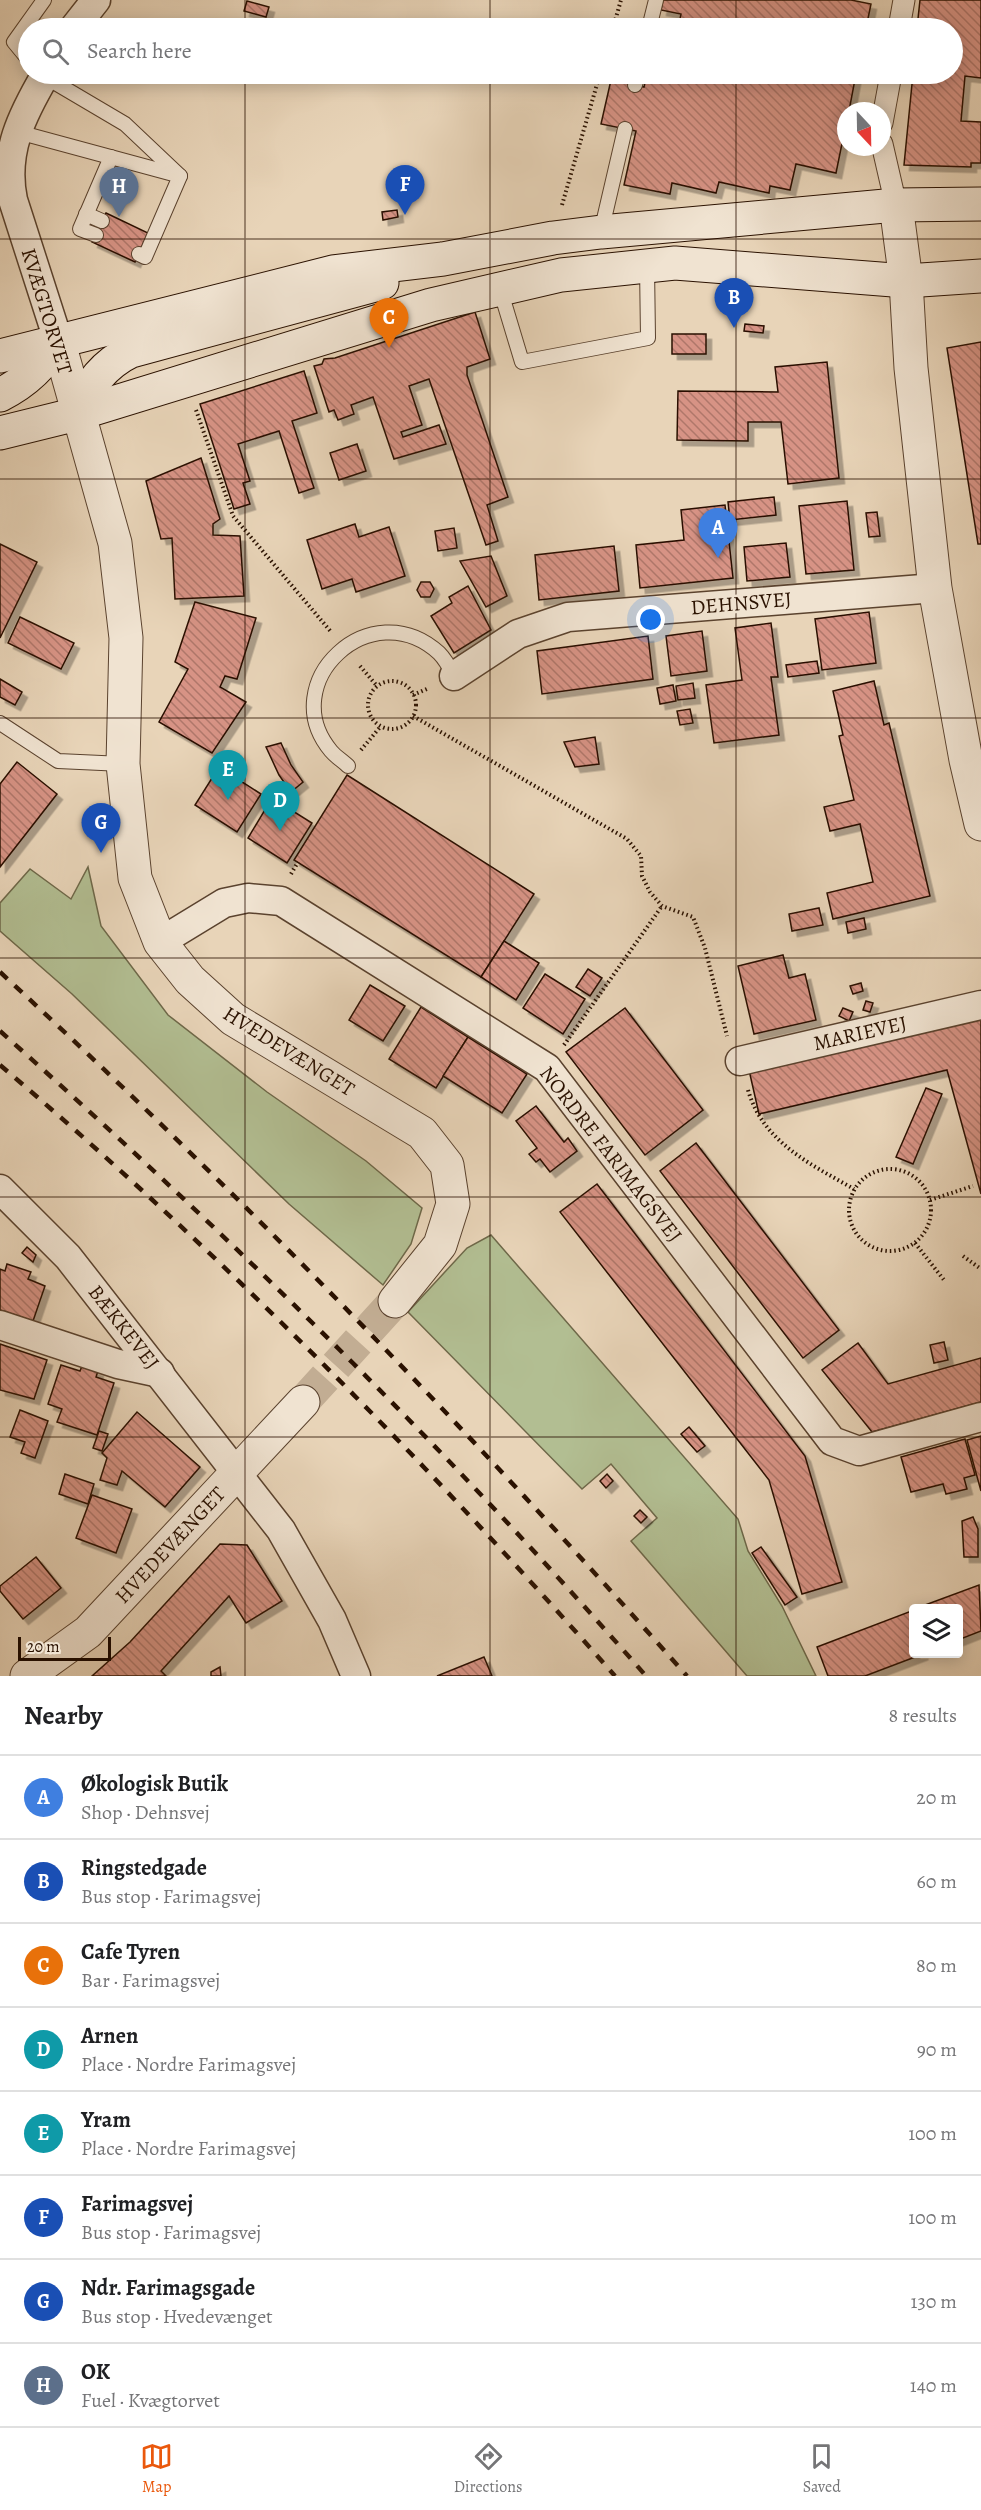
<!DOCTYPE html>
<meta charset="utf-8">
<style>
:root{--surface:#fff;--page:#f2f2f2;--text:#202124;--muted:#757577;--line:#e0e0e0;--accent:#ea580c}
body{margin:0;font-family:Alegreya,serif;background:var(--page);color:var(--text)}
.controls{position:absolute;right:18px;bottom:18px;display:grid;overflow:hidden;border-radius:6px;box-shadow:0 3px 15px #0003}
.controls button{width:54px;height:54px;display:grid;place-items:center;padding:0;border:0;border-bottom:2px solid var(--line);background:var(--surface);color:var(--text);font:30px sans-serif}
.compass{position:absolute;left:837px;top:102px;width:54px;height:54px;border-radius:50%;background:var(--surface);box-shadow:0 3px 15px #0003;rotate:158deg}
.scale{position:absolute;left:18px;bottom:15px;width:93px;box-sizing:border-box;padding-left:6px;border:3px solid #2a1100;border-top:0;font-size:16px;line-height:21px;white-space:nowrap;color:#2a1100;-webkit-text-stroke:4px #f0e3d1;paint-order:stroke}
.you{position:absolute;left:651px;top:620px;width:21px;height:21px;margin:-15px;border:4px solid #fff;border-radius:50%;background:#1a73e8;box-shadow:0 0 0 9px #1a73e833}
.badge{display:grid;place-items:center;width:39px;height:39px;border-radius:50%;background:var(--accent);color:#fff;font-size:20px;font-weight:700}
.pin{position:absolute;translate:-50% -50px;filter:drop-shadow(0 2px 3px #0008)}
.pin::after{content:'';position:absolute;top:32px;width:21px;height:18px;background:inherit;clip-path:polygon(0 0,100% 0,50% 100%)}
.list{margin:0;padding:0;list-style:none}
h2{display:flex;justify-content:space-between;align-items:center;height:78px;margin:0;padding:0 24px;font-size:26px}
h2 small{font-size:20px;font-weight:400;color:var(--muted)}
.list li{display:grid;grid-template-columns:39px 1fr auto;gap:18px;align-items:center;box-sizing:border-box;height:84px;padding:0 24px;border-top:2px solid var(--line)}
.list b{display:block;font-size:22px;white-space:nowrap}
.list p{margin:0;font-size:20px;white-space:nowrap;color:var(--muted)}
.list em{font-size:20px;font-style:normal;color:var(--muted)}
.icon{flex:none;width:33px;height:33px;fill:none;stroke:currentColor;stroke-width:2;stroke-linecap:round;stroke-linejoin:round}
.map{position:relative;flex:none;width:981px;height:1676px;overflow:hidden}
.search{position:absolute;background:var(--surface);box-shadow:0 3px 15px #0003;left:18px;right:18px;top:18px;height:66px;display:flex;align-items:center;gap:15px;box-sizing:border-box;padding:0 21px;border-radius:33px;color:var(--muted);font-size:22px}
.sheet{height:750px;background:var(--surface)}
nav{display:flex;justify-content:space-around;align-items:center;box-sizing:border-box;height:84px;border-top:2px solid var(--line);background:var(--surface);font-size:16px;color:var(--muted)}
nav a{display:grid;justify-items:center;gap:3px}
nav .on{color:var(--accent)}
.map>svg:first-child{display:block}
.green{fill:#b2be92;stroke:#6e6849;stroke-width:1.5}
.building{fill:url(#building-back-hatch);stroke:#2a1100;stroke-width:1.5;filter:url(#shadow)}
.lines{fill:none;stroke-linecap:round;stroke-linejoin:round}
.tertiary-tunnel{stroke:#c2ad93;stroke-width:33;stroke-dasharray:33 16;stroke-linecap:butt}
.service-casing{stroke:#5a422e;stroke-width:16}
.pedestrian-casing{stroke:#5a422e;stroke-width:23}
.minor-casing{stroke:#5a422e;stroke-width:31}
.tertiary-casing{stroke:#5a422e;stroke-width:35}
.secondary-casing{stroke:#2a1100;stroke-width:35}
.path{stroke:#2a1100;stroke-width:4;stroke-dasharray:1.5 3;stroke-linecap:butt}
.service{stroke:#f0e3d1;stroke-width:14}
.pedestrian{stroke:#f0e3d1;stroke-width:21}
.minor{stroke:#f0e3d1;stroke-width:28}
.tertiary{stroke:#f0e3d1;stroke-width:33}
.secondary{stroke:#f0e3d1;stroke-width:33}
.rail{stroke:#2a1100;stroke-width:4.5;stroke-dasharray:10 10;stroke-linecap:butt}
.grid{fill:none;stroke:#2a1100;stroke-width:1.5;stroke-opacity:0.55}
.labels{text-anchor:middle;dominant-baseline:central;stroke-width:5;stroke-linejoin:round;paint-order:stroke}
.street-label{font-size:21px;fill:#2a1100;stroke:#f0e3d1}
</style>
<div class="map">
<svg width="981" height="1676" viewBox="0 0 981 1676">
<defs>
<pattern id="building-back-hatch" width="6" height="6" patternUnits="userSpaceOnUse" patternTransform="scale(1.5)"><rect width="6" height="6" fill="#d79385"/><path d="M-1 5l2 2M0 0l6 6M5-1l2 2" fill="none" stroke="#af776a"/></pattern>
<filter id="shadow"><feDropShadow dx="5.5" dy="5.5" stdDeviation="0" flood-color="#0004"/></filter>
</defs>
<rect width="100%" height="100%" fill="#e8d4b8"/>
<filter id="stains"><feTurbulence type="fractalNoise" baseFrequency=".00333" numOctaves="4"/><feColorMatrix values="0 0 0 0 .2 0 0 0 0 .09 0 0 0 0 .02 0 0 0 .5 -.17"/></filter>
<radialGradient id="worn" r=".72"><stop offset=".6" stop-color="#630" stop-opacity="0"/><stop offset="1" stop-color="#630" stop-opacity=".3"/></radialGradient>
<!-- green -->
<g class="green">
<polygon points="88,867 101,926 168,1015 267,1092 366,1161 422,1208 411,1244 383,1285 289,1204 72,994 0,931 0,903 30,869 71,899"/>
<polygon points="491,1235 738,1519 748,1551 782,1606 816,1676 747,1676 631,1541 657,1518 611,1464 582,1489 408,1312 467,1248"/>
</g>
<!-- building -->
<g class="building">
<polygon points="663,0 851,0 871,4 866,28 657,28 659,20 679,24 681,14 661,10"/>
<polygon points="920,0 981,0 981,78 965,76 961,121 981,122 981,163 971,163 971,167 904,165 913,74 952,74 952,28 917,28"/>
<polygon points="247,1 269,7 266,17 244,11"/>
<polygon points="647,74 856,74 849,111 846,111 846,124 836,173 796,164 790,190 770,186 769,193 719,182 716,193 672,183 670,194 624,185 636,131 601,124 611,80 644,87"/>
<polygon points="397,210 398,217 383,220 382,212"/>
<polygon points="106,213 148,233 135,262 92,242"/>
<polygon points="475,312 490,359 467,367 467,375 508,497 487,505 498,541 486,545 429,379 409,386 422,425 401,432 403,437 439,425 446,444 394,459 373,397 351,405 354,414 338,420 334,410 329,412 314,366 322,364 324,359 335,358"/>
<polygon points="745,324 764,326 763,333 744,331"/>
<rect x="672" y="334" width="34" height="20"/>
<polygon points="981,342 981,544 978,544 947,348"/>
<polygon points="827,362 839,478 788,484 781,422 748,422 748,441 677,440 678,391 778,392 775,367"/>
<polygon points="304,371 317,413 292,421 314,488 299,493 279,431 238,444 250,481 243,483 250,504 234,509 200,404"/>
<polygon points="357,444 366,471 339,480 330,453"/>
<polygon points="201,458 220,519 213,524 213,535 240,536 244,596 175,599 172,538 161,539 146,481"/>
<polygon points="774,497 776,515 730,520 728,502"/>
<polygon points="847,501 854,570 806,574 799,506"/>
<polygon points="725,505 733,578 640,588 636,545 684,540 681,510"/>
<polygon points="877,512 880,536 869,537 866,513"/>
<polygon points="355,524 359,537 389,527 405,576 356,592 352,579 322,589 307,540"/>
<polygon points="454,528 457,548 438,551 435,531"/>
<polygon points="786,543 790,577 747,581 744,547"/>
<polygon points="0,544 37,562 0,638"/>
<polygon points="614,546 619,591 539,600 535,555"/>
<polygon points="491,556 507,596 486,607 460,561"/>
<polygon points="421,582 430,582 434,589 430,597 421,597 417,590"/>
<polygon points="468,586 491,630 454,653 431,616 452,603 449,597"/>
<polygon points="195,602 256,618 237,679 225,676 220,687 246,702 212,753 159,722 188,669 175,662"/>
<polygon points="869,612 876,663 822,670 815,619"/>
<polygon points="20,617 74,643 61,669 8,643"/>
<polygon points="771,623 778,677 771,677 779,735 714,743 706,685 742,680 735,628"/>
<polygon points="702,631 707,671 671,676 666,636"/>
<polygon points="648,636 653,679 542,694 537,651"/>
<polygon points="817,661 819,673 788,677 786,665"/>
<polygon points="0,679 22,692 15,705 0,697"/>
<polygon points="874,681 884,725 889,723 930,896 833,919 827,893 873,882 860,824 830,831 824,807 854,800 839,736 843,735 833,691"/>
<polygon points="693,683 695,698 678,700 676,686"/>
<polygon points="673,685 676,701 660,704 657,688"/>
<polygon points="690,709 693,723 680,725 677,711"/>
<polygon points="595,737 599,764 575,767 564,742"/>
<polygon points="281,743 291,765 303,782 291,792 279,775 266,747"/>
<polygon points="17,762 57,794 0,867 0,784"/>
<polygon points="219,767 261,794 237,832 195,805"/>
<polygon points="347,775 534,894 481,977 294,860"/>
<polygon points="272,798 312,823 287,863 248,838"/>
<polygon points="819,908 823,925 792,931 789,914"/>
<polygon points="864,918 866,929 848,933 846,922"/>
<polygon points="504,941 539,963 516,1000 481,977"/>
<polygon points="783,955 789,978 805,974 816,1020 754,1034 738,966"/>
<polygon points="588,969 602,978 590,996 576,987"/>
<polygon points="545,974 585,999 563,1034 523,1008"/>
<polygon points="861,983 863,991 853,994 850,986"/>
<polygon points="370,985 405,1006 383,1041 349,1020"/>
<polygon points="866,1001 873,1003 870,1012 863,1010"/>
<polygon points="421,1007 468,1037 436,1088 389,1059"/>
<polygon points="625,1008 703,1110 645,1155 566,1052"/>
<polygon points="843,1008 853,1012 849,1021 839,1016"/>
<polygon points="981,1016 981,1194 947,1070 759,1114 749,1070"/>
<polygon points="468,1037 527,1074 502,1113 443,1076"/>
<polygon points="926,1088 942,1094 913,1164 896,1157"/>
<polygon points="536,1106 564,1142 568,1138 577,1151 550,1172 540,1159 536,1162 529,1154 537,1148 516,1121"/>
<polygon points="696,1143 839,1330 803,1358 660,1171"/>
<polygon points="597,1184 805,1456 842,1582 802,1594 769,1480 560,1212"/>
<polygon points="27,1247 36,1255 33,1262 22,1253"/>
<polygon points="7,1264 31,1272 28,1279 45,1286 33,1321 0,1310 0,1269 5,1271"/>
<polygon points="944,1342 948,1360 934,1363 930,1345"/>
<polygon points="858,1343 888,1384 981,1358 981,1402 872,1432 822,1370"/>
<polygon points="0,1344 47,1360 34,1399 0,1390"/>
<polygon points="61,1365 80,1371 82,1366 98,1371 96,1377 114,1383 97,1435 57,1422 62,1409 48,1404"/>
<polygon points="20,1410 48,1421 35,1458 21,1453 25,1442 10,1437"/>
<polygon points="137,1412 200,1467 165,1507 122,1471 117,1485 100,1480 107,1458 102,1453"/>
<polygon points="689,1427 705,1446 697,1452 681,1434"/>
<polygon points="99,1431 108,1434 102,1451 93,1448"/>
<polygon points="981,1436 981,1491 967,1440"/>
<polygon points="965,1439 975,1475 964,1478 967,1489 946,1494 943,1484 911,1492 901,1457"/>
<polygon points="65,1474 94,1484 88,1504 59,1494"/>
<polygon points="607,1474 613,1481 606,1488 600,1481"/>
<polygon points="92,1495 132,1509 116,1553 76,1538"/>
<polygon points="640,1510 647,1517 641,1523 634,1516"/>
<polygon points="973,1517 978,1529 978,1557 964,1557 962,1521"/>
<polygon points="220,1544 247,1545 282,1601 246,1623 229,1596 161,1671 166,1676 92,1676 130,1642"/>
<polygon points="761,1547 797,1597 785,1605 752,1553"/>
<polygon points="36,1557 61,1588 23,1619 0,1591 0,1586"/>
<polygon points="979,1585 981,1631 958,1640 958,1608 917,1608"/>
<polygon points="914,1610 914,1654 923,1654 865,1676 828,1676 817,1647"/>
<polygon points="484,1657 492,1676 437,1676"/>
<polygon points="220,1667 221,1676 211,1676 211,1672"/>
</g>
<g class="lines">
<!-- tertiary-tunnel -->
<polyline class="tertiary-tunnel" points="303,1402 395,1301"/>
<!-- service casing -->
<g class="service-casing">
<g id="service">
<polyline points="649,28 656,0"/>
<polyline points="28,59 14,42 44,0"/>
<polyline points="42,75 125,124 180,176"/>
<polyline points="635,85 638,74"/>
<polyline points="18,132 177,175"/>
<polyline points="86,214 102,221"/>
<polyline points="601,232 625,129"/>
<polyline points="96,235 80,229 111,157"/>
<polyline points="139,254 145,257 180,176"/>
<polyline points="500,289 522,362 648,338 647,266"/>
<polyline points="0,723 58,761 123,764"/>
<path d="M 348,766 C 343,761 336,757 331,751 C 274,683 371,591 439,653 C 445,659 450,668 454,676"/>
</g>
</g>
<!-- pedestrian casing -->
<g class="pedestrian-casing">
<g id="pedestrian">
<polyline points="899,28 904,0"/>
<polyline points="882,123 891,74"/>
<polyline points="882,144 896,205"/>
</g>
</g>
<!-- minor casing -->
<g class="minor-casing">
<g id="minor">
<polyline points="74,28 96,0"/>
<path d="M 46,74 C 22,115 3,152 13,200 L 58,340"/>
<polyline points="454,676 518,634 568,617 935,588"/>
<polyline points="160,942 224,903 248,898 281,901 547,1068 832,1441 859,1451 981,1417"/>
<polyline points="740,1061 981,1005"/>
<polyline points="0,1189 68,1257 281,1530 332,1620 356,1676"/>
<polyline points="0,1325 118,1364 160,1373"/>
</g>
</g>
<!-- tertiary casing -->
<g class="tertiary-casing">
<g id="tertiary">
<polyline points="896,205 906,281 911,368 935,588 966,760 981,824"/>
<polyline points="58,340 115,543 126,638 123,764 135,878 160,942 190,980 233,1019 422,1133 447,1165 453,1204 440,1245 395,1301"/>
<polyline points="27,1676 88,1632 303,1402"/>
</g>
</g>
<!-- secondary casing -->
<g class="secondary-casing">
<g id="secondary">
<polyline points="0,356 333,272 443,259 553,238 601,232 896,205 981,204"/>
<path d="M 0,395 C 26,382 44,365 58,340"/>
<path d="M 77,414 C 87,386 104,364 131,351 L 382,283"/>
<polyline points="0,433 77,414 431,305 561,275 675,263 906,281 981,276"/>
</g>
</g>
<!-- path -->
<g class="path">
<polyline points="613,28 621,0"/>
<polyline points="562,205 600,74"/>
<polyline points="196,410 233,516 332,633"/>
<polyline points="360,666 377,686"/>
<circle cx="392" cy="705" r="24"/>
<polyline points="413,695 429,688"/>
<polyline points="413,716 627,839 641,856 642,876 650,892 662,906 693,917 705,948 727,1036"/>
<polyline points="361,750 381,726"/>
<polyline points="291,874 298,862"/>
<polyline points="564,1045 662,906"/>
<path d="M 748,1090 C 763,1142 810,1164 854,1189"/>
<circle cx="890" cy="1210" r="41"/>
<polyline points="930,1200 973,1186"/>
<polyline points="915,1243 944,1280"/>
<polyline points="963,1256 981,1269"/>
</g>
<!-- service -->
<use href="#service" class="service"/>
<!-- pedestrian -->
<use href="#pedestrian" class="pedestrian"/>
<!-- minor -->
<use href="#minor" class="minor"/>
<!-- tertiary -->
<use href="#tertiary" class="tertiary"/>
<!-- secondary -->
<use href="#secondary" class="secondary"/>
<!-- rail -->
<g class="rail">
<path d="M 0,972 C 243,1196 468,1429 687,1676"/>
<path d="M 0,1031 C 227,1233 446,1447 646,1676"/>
<path d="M 0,1065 C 220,1252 424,1459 615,1676"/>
</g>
</g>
<!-- grid -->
<path class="grid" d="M 245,0 L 245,28M 490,0 L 490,28M 736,0 L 736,28M 245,74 L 245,1676M 490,74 L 490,1676M 736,74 L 736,1676M 0,239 L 981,239M 0,479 L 981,479M 0,718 L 981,718M 0,958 L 981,958M 0,1197 L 981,1197M 0,1437 L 981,1437"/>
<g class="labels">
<!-- street labels -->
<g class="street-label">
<text transform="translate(47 311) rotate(73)">KVÆGTORVET</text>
<text transform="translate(741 603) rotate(-5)">DEHNSVEJ</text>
<text transform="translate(860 1033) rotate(-13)">MARIEVEJ</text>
<text transform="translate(289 1051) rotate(32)">HVEDEVÆNGET</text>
<text transform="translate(611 1154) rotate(52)">NORDRE FARIMAGSVEJ</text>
<text transform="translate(124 1327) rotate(52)">BÆKKEVEJ</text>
<text transform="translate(170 1545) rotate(-47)">HVEDEVÆNGET</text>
</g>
</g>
<rect width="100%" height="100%" filter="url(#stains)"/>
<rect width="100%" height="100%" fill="url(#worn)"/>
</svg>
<div class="controls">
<button><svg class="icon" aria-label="layers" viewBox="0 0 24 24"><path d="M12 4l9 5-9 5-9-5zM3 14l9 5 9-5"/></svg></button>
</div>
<svg class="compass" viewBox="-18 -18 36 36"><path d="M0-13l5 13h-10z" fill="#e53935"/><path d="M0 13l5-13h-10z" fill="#757577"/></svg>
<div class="scale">20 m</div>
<div class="you"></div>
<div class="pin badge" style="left:718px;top:558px;background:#3f7fe0">A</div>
<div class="pin badge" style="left:734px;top:328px;background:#1a4fb4">B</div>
<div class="pin badge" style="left:389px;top:348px;background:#e8710a">C</div>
<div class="pin badge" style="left:280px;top:831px;background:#0f9aa8">D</div>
<div class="pin badge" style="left:228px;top:800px;background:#0f9aa8">E</div>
<div class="pin badge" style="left:405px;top:215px;background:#1a4fb4">F</div>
<div class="pin badge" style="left:101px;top:853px;background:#1a4fb4">G</div>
<div class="pin badge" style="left:119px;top:217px;background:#5c6f8a">H</div>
<div class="search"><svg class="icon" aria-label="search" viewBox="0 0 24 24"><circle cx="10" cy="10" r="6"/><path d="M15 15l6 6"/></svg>Search here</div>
</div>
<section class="sheet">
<h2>Nearby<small>8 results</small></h2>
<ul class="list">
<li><span class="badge" style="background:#3f7fe0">A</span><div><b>Økologisk Butik</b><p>Shop · Dehnsvej</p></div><em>20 m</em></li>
<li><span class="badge" style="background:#1a4fb4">B</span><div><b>Ringstedgade</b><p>Bus stop · Farimagsvej</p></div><em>60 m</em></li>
<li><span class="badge" style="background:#e8710a">C</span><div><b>Cafe Tyren</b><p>Bar · Farimagsvej</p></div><em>80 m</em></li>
<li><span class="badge" style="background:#0f9aa8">D</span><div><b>Arnen</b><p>Place · Nordre Farimagsvej</p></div><em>90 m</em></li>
<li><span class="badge" style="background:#0f9aa8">E</span><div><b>Yram</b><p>Place · Nordre Farimagsvej</p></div><em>100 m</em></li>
<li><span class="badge" style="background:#1a4fb4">F</span><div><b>Farimagsvej</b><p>Bus stop · Farimagsvej</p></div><em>100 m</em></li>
<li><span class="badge" style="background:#1a4fb4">G</span><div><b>Ndr. Farimagsgade</b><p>Bus stop · Hvedevænget</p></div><em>130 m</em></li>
<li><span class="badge" style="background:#5c6f8a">H</span><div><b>OK</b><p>Fuel · Kvægtorvet</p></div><em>140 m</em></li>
</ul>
</section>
<nav>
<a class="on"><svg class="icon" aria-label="map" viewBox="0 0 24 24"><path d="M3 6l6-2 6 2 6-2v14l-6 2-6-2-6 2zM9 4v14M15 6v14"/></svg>Map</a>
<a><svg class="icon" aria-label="directions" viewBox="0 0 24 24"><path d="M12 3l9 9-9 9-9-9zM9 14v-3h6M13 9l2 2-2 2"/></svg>Directions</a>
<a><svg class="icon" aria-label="saved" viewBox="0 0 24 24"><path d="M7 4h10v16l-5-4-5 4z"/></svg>Saved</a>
</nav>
